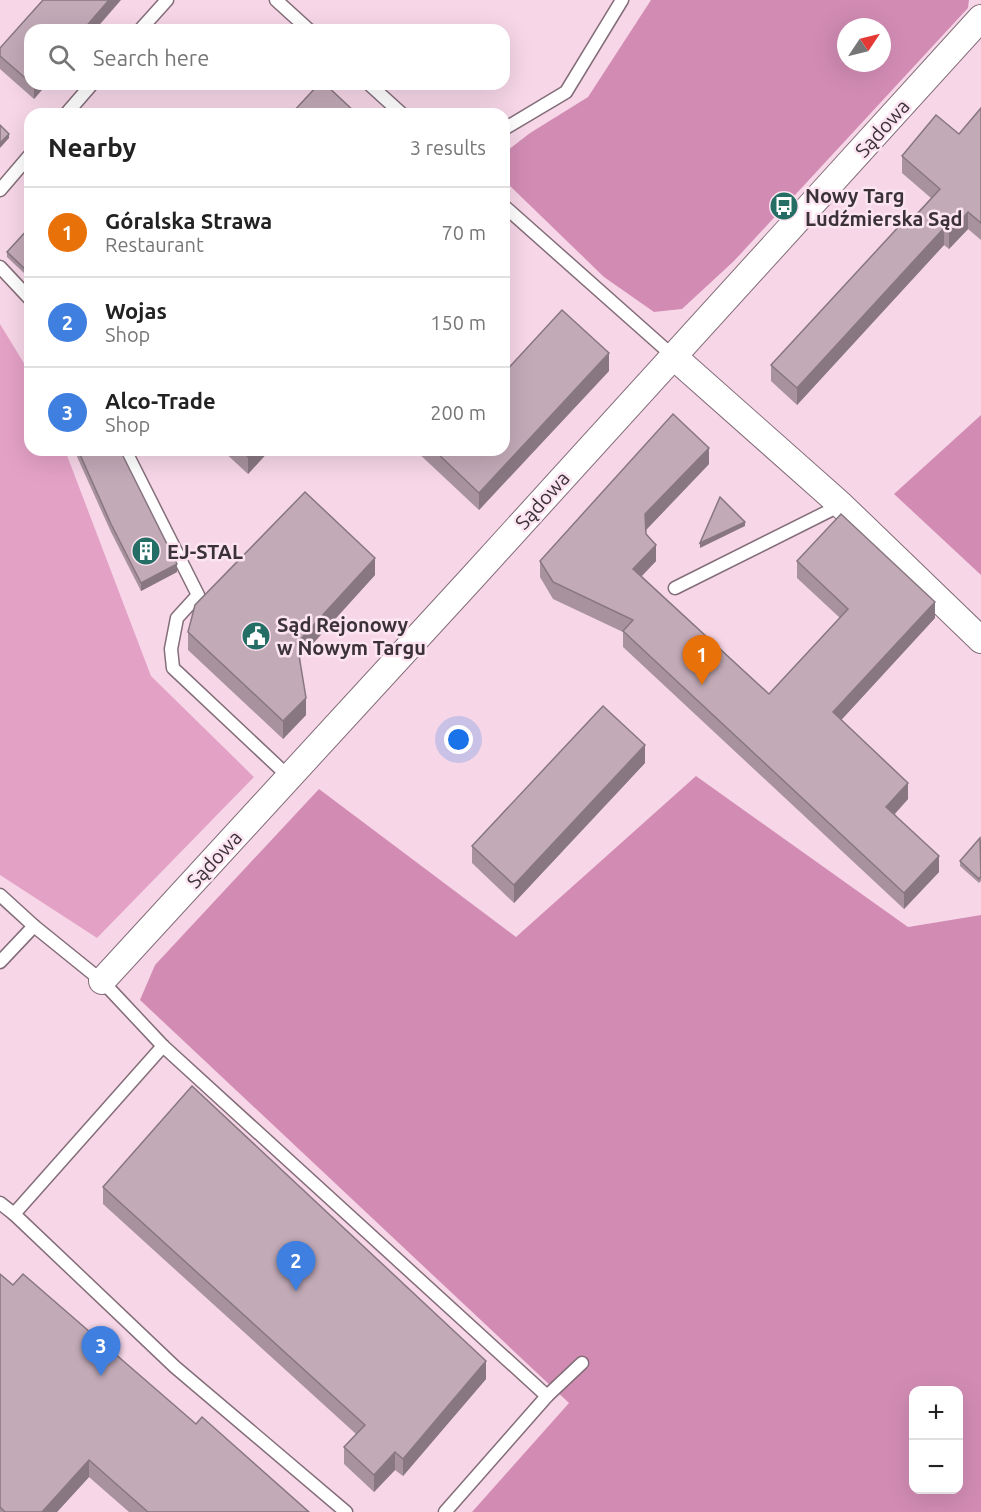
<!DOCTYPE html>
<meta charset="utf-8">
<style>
:root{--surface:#fff;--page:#f6f6f6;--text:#222;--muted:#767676;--line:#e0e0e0;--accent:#1a73e8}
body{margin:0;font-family:Ubuntu,sans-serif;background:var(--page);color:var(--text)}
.controls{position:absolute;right:18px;bottom:18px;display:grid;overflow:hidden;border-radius:12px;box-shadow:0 6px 24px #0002}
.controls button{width:54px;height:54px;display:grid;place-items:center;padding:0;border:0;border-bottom:2px solid var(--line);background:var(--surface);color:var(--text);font:30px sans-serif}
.compass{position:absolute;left:837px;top:18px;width:54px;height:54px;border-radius:50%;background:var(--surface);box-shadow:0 6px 24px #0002;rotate:55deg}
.you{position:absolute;left:459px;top:740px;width:21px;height:21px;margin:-15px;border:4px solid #fff;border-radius:50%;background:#1a73e8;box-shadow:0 0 0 9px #1a73e833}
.badge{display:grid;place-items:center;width:39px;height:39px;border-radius:50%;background:var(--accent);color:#fff;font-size:20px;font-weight:700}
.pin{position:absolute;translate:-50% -50px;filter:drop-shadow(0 2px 3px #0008)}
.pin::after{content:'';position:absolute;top:32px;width:21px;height:18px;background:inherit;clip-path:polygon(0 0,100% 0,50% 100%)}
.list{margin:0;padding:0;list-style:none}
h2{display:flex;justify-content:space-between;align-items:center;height:78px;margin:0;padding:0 24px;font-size:26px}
h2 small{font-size:20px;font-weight:400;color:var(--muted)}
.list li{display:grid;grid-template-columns:39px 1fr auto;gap:18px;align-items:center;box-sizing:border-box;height:90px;padding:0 24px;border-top:2px solid var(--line)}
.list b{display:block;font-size:22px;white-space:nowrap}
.list p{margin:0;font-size:20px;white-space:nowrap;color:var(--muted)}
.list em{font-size:20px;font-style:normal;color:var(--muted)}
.icon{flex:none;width:33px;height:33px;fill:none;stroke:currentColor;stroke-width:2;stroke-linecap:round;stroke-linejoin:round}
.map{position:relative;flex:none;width:981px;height:1512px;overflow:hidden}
.search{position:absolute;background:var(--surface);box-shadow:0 6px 24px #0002;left:24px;top:24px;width:486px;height:66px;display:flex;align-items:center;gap:15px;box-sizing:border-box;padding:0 21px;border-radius:18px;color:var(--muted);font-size:22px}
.panel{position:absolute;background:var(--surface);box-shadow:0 6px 24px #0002;left:24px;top:108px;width:486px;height:348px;border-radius:18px}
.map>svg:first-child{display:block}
.built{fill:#f6d6e7;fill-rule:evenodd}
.green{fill:#e3a1c6}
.forest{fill:#d28cb4;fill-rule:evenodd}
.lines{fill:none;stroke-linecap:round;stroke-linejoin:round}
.lane-casing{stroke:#836d79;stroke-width:15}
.street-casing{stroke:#836d79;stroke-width:28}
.lane{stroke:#fff;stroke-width:12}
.street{stroke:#fff;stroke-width:26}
.wall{fill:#a7929d}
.shaded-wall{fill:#887780}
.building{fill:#c2aab7;stroke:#887780;stroke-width:1.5}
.labels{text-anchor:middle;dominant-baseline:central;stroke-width:5;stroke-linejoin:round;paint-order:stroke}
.street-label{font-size:20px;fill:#3b3237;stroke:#fce4f1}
.poi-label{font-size:20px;font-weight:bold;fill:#3b3237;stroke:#fce4f1;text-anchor:start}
</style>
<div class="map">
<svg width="981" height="1512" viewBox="0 0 981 1512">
<rect width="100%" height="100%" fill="#fce4f1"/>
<!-- built -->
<g class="built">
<path d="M 0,0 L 651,0 L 588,97 L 530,133 L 504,153 L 504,114 L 30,114 L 30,373 L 0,324 ZM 30,30 L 504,30 L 504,84 L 30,84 Z"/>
<polygon points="969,0 981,0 981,415 894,494 981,575 981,915 908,927 696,776 516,938 319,789 140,1000 570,1404 472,1512 0,1512 0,875 97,938 254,777 151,676 65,450 504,450 504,180 605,277 654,312 682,309 734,261 968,8"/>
</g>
<!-- green -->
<polygon class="green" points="0,324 30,373 30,450 65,450 151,676 254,777 97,938 0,875"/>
<!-- forest -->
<g class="forest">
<path d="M 651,0 L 969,0 L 968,8 L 734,261 L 682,309 L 654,312 L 604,277 L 504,180 L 504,153 L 530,133 L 588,97 ZM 846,27 L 882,27 L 882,63 L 846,63 Z"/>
<polygon points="981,415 981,575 894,494"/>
<path d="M 696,776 L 908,927 L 981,915 L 981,1512 L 472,1512 L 569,1403 L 140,1000 L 155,965 L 319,789 L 516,937 ZM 914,1390 L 958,1390 L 958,1490 L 914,1490 Z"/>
</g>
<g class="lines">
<!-- lane casing -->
<g class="lane-casing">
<g id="lane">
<polyline points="276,0 309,30"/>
<polyline points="140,30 167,0"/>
<polyline points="369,84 402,114"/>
<polyline points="66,114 92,84"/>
<polyline points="504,129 566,92 622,0"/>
<polyline points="0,190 30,155"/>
<polyline points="504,206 673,356"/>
<polyline points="0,267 30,299"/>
<polyline points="125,450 198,595 177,618 171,649 173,668 289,777"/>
<polyline points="675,588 841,505"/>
<polyline points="0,895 34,926 102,981 163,1046 14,1214 0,1203"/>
<polyline points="0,962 34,926"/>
<polyline points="163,1046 547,1396"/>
<polyline points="14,1214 175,1367 346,1512"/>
<polyline points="445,1512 547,1396 582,1363"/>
</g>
</g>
<!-- street casing -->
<g class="street-casing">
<g id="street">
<polyline points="673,356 841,505 981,640"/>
<polyline points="102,981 472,578 981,18"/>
</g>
</g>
<!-- lane -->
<use href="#lane" class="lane"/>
<!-- street -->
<use href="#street" class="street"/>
</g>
<!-- wall -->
<g class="wall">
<polygon points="30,30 30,84 47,84 34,99 0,69 0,48"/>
<polygon points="981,108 981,240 968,229 949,249 944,245 797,405 771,381 771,365 931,198 902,173 902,156 959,134"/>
<polygon points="30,227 24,273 7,257 7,252"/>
<polygon points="609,371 479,510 415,450 504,450"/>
<polygon points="74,450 120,450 177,572 141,591 111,532"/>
<polygon points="222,450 270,450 248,474"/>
<polygon points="709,464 646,530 646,534 656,561 642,576 769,694 840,618 797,578 797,561 935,618 841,720 908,799 895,814 939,872 904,909 623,647 623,632 553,599 540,577 540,561"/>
<polygon points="375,575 300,658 306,715 283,739 188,650 188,632"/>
<polygon points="645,763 514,903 472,863 472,846"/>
<polygon points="981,839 981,881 979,883 960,866 960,861"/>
<polygon points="103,1187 486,1379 403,1476 395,1470 374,1492 344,1464 344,1447 356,1434 103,1204"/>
<polygon points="0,1274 13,1285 196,1424 309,1512 129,1512 89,1477 57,1512 0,1512"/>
</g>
<!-- shaded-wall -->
<g class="shaded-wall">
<polygon points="109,0 121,0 95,30 83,30"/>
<polygon points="35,84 47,84 34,99 34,86"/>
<polygon points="9,134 9,138 0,148 0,143"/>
<polygon points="968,212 968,229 949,249 949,233"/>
<polygon points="944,228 944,245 797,405 797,388"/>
<polygon points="30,262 30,267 24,273 24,268"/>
<polygon points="609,353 609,371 479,510 479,493"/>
<polygon points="709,448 709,464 645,531 645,514"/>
<polygon points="254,450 270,450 248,474 248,457"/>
<polygon points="745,522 745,526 700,548 700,543"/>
<polygon points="656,545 656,561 633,585 633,569"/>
<polygon points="375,558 375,575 297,661 297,643"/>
<polygon points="177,564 177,572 141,591 141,583"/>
<polygon points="935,602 935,618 833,729 833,712"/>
<polygon points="306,698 306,715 283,739 283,721"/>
<polygon points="645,745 645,763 514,903 514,885"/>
<polygon points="908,783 908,799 886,823 886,807"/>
<polygon points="939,856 939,872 904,909 904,893"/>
<polygon points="486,1361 486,1379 403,1476 403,1459"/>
<polygon points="395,1452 395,1470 374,1492 374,1475"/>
<polygon points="89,1460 89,1477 57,1512 42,1512"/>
</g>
<!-- building -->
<g class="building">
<polygon points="43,0 109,0 83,30 30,30 30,82 0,56 0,48"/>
<polygon points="319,84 325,84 357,114 291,114"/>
<polygon points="981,108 981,223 968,212 949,233 944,228 797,388 771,365 903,222 906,226 940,189 902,156 936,115 959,134"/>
<polygon points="0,125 9,134 0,143"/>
<polygon points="30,227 30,262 24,268 7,252"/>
<polygon points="562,310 609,353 479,493 434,450 504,450 504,373"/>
<polygon points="673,414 709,448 645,514 646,534 656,545 633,569 769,694 848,609 797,561 841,514 935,602 833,712 908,783 886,807 939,856 904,893 623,631 633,620 553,582 540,561"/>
<polygon points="78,450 120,450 177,564 141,583 111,524"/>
<polygon points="241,450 254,450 248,457"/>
<polygon points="305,492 375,558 297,643 306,698 283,721 188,632 195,605"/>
<polygon points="720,497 745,522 700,543"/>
<polygon points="603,706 645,745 514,885 472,846"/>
<polygon points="980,838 981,876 979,879 960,861"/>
<polygon points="192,1086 486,1361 403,1459 395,1452 374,1475 344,1447 365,1425 103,1187"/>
<polygon points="0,1274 13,1285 23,1274 196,1424 202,1417 309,1512 148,1512 89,1460 42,1512 5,1512 0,1507"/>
</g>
<!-- icons -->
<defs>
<g id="bus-disc" transform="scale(1.5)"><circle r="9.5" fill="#256e65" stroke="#fce4f1"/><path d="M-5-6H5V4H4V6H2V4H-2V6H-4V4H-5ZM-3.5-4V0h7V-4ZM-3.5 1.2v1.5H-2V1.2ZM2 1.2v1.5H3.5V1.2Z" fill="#fff"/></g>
<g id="building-disc" transform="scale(1.5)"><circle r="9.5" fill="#256e65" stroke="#fce4f1"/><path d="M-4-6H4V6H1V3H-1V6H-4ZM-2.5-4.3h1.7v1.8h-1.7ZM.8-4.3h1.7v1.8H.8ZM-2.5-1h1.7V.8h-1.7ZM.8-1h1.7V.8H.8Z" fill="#fff"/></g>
<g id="civic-disc" transform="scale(1.5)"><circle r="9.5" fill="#256e65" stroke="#fce4f1"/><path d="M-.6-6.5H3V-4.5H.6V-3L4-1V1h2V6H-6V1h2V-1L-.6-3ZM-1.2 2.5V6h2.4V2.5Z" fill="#fff"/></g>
</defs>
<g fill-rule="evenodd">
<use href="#bus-disc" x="784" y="206"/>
<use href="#building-disc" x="146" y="551"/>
<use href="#civic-disc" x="256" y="636"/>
</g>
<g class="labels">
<!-- street labels -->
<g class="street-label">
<text transform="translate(882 128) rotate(-48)">Sądowa</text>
<text transform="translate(542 500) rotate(-48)">Sądowa</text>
<text transform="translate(214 859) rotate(-47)">Sądowa</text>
</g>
<!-- poi labels -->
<g class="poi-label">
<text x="805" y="195">Nowy Targ<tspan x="805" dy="23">Ludźmierska Sąd</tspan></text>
<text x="167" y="551">EJ-STAL</text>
<text x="277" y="624">Sąd Rejonowy<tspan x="277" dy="23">w Nowym Targu</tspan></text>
</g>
</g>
</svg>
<div class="controls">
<button>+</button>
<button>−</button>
</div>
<svg class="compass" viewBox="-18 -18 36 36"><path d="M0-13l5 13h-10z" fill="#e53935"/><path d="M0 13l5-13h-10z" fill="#767676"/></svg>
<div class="you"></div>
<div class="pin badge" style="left:702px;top:685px;background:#e8710a">1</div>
<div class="pin badge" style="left:296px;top:1291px;background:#3f7fe0">2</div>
<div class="pin badge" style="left:101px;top:1376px;background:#3f7fe0">3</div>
<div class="search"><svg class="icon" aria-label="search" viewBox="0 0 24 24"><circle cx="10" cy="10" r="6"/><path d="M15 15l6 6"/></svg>Search here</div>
<section class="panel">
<h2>Nearby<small>3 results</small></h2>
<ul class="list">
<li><span class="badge" style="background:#e8710a">1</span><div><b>Góralska Strawa</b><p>Restaurant</p></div><em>70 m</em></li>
<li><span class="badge" style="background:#3f7fe0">2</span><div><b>Wojas</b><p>Shop</p></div><em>150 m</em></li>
<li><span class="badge" style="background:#3f7fe0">3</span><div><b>Alco-Trade</b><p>Shop</p></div><em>200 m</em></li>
</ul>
</section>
</div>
